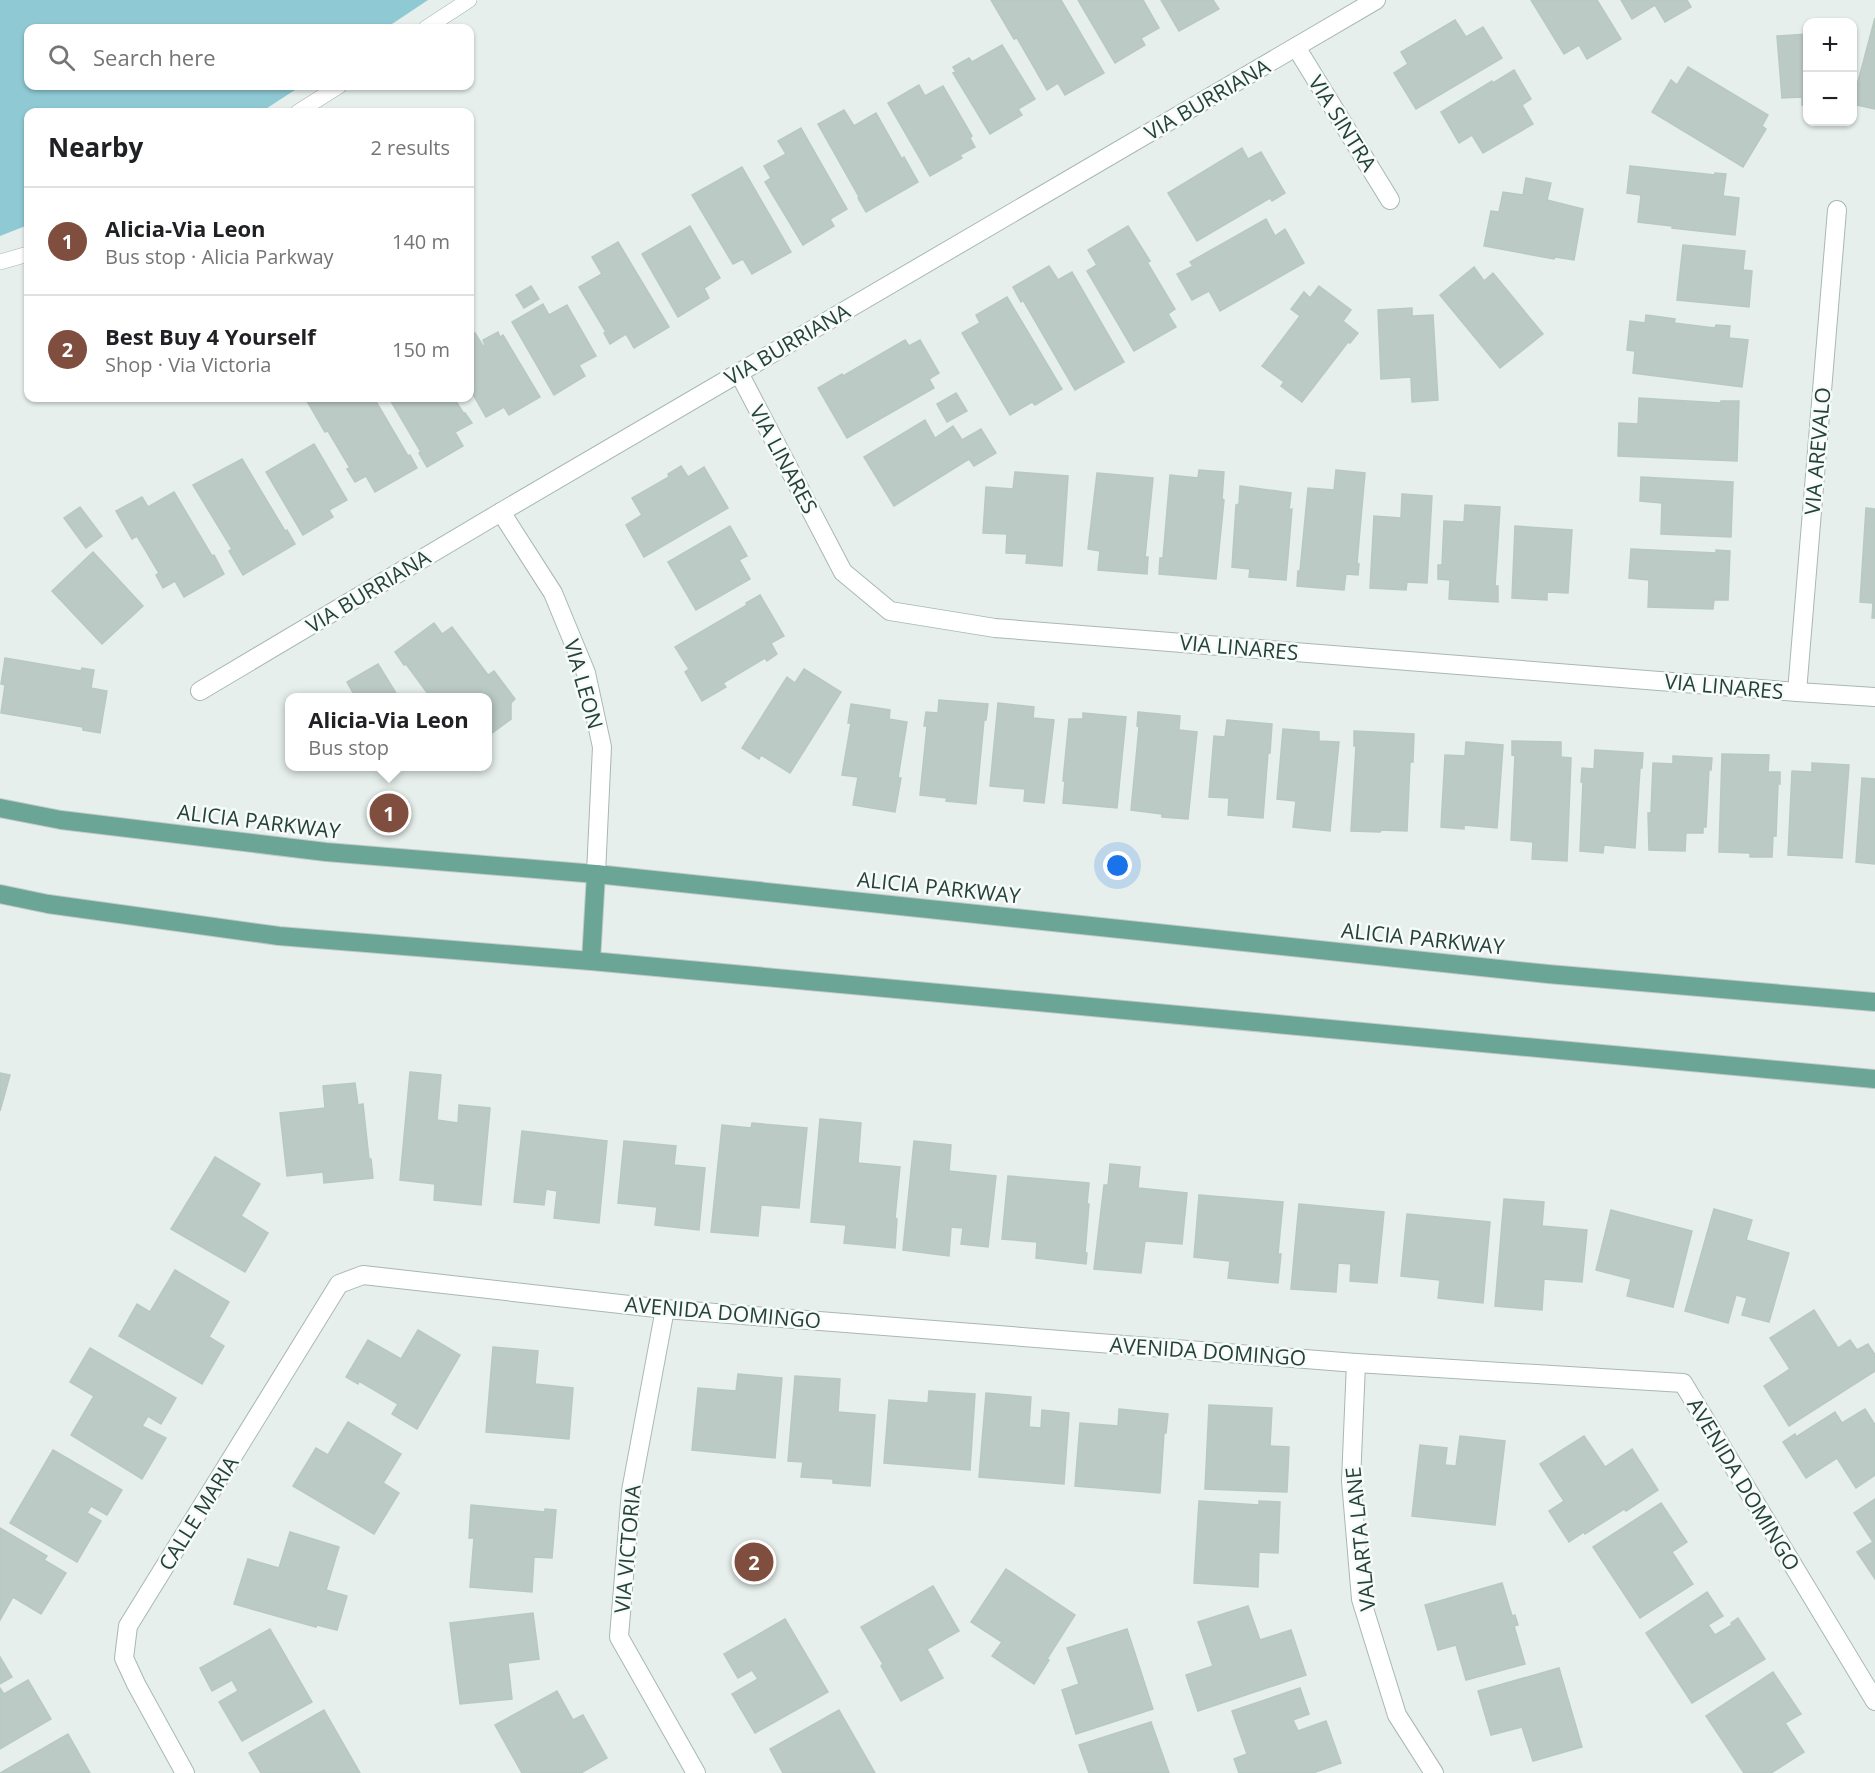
<!DOCTYPE html>
<meta charset="utf-8">
<style>
:root{--surface:#fff;--page:#f6f6f6;--text:#202124;--muted:#757577;--line:#e0e0e0;--accent:#7f4e3f}
body{margin:0;font-family:"Open Sans",sans-serif;background:var(--page);color:var(--text)}
.controls{position:absolute;right:18px;top:18px;display:grid;overflow:hidden;border-radius:12px;box-shadow:0 2px 4px #0004}
.controls button{width:54px;height:54px;display:grid;place-items:center;padding:0;border:0;border-bottom:2px solid var(--line);background:var(--surface);color:var(--text);font:30px sans-serif}
.you{position:absolute;left:1118px;top:866px;width:21px;height:21px;margin:-15px;border:4px solid #fff;border-radius:50%;background:#1a73e8;box-shadow:0 0 0 9px #1a73e833}
.badge{display:grid;place-items:center;width:39px;height:39px;border-radius:50%;background:var(--accent);color:#fff;font-size:20px;font-weight:700}
.pin{position:absolute;translate:-50% -50%;border:3px solid #fff;box-shadow:0 2px 6px #0006}
.popup{position:absolute;left:285px;top:693px;width:207px;height:78px;box-sizing:border-box;display:grid;place-content:center;border-radius:12px;background:var(--surface);filter:drop-shadow(0 2px 4px #0005);font-size:20px;white-space:nowrap;color:var(--muted)}
.popup b{font-size:22px;color:var(--text)}
.popup::after{content:'';position:absolute;left:50%;top:100%;margin-left:-12px;border:12px solid transparent;border-top-color:var(--surface)}
.list{margin:0;padding:0;list-style:none}
h2{display:flex;justify-content:space-between;align-items:center;height:78px;margin:0;padding:0 24px;font-size:26px}
h2 small{font-size:20px;font-weight:400;color:var(--muted)}
.list li{display:grid;grid-template-columns:39px 1fr auto;gap:18px;align-items:center;box-sizing:border-box;height:108px;padding:0 24px;border-top:2px solid var(--line)}
.list b{display:block;font-size:22px;white-space:nowrap}
.list p{margin:0;font-size:20px;white-space:nowrap;color:var(--muted)}
.list em{font-size:20px;font-style:normal;color:var(--muted)}
.icon{flex:none;width:33px;height:33px;fill:none;stroke:currentColor;stroke-width:2;stroke-linecap:round;stroke-linejoin:round}
.map{position:relative;flex:none;width:1875px;height:1773px;overflow:hidden}
.search{position:absolute;background:var(--surface);box-shadow:0 2px 4px #0004;left:24px;top:24px;width:450px;height:66px;display:flex;align-items:center;gap:15px;box-sizing:border-box;padding:0 21px;border-radius:12px;color:var(--muted);font-size:22px}
.panel{position:absolute;background:var(--surface);box-shadow:0 2px 4px #0004;left:24px;top:108px;width:450px;height:294px;border-radius:12px}
.map>svg:first-child{display:block}
.water{fill:#8ec9d4}
.building{fill:#bbcac4;stroke:#b8c9c2;stroke-width:1.5}
.lines{fill:none;stroke-linecap:round;stroke-linejoin:round}
.lane-casing{stroke:#a8b8b2;stroke-width:16}
.street-casing{stroke:#a8b8b2;stroke-width:20}
.primary-casing{stroke:#c2cac8;stroke-width:20}
.lane{stroke:#fff;stroke-width:15}
.street{stroke:#fff;stroke-width:18}
.primary{stroke:#6aa596;stroke-width:18}
.labels{text-anchor:middle;dominant-baseline:central;stroke-width:5;stroke-linejoin:round;paint-order:stroke}
.street-label{font-size:21px;fill:#24423a;stroke:#f7fbf9}
</style>
<div class="map">
<svg width="1875" height="1773" viewBox="0 0 1875 1773">
<rect width="100%" height="100%" fill="#e6efeb"/>
<!-- water -->
<polygon class="water" points="0,0 428,0 386,28 28,28 28,86 301,86 261,112 28,112 28,225 0,236"/>
<!-- building -->
<g class="building">
<polygon points="991,0 1061,0 1104,73 1065,95 1058,83 1047,90 1017,38 1014,39"/>
<polygon points="1078,0 1143,0 1159,28 1141,38 1145,45 1115,63"/>
<polygon points="1161,0 1213,0 1219,9 1179,31"/>
<polygon points="1531,0 1597,0 1621,39 1587,59 1579,45 1564,54"/>
<polygon points="1621,0 1687,0 1691,7 1665,22 1655,5 1632,19"/>
<polygon points="1875,18 1875,109 1852,104"/>
<polygon points="1455,20 1466,37 1483,27 1502,58 1416,109 1394,73 1408,64 1401,52"/>
<polygon points="1808,34 1808,104 1802,105 1802,97 1782,98 1777,36"/>
<polygon points="1002,45 1035,99 1018,109 1022,115 990,134 953,73 956,72 953,67 969,58 972,62"/>
<polygon points="1688,67 1768,115 1762,126 1766,129 1743,167 1652,112 1671,80 1677,85"/>
<polygon points="1514,70 1531,99 1522,105 1533,124 1483,153 1472,135 1459,143 1441,112 1492,81 1493,83"/>
<polygon points="919,85 925,96 943,86 972,136 970,138 975,147 960,155 962,158 930,176 888,103"/>
<polygon points="844,110 854,126 876,113 902,159 904,157 918,182 866,212 858,198 859,197 818,124"/>
<polygon points="801,128 847,209 830,219 834,226 803,245 765,182 771,178 764,166 786,154 778,141"/>
<polygon points="1242,148 1248,159 1261,152 1285,193 1272,201 1270,198 1197,241 1168,193"/>
<polygon points="1630,166 1715,175 1715,173 1726,174 1723,196 1739,198 1735,235 1672,228 1672,226 1638,222 1641,195 1627,193"/>
<polygon points="742,167 791,252 752,274 743,259 733,264 692,195"/>
<polygon points="1526,178 1551,183 1547,200 1583,209 1574,260 1555,257 1554,259 1484,246 1491,211 1499,212 1503,192 1523,195"/>
<polygon points="1266,219 1275,236 1285,229 1304,263 1220,311 1209,291 1192,300 1177,274 1193,266 1190,262"/>
<polygon points="690,226 720,278 704,288 709,298 678,317 642,254"/>
<polygon points="1128,226 1150,261 1147,262 1175,309 1168,314 1176,327 1134,351 1087,271 1097,265 1088,250"/>
<polygon points="618,242 669,327 634,348 626,334 610,344 604,333 606,332 579,287 602,274 592,257"/>
<polygon points="1683,245 1745,251 1743,270 1752,271 1749,307 1677,300"/>
<polygon points="1049,266 1058,280 1072,272 1124,362 1075,390 1023,300 1021,302 1013,287"/>
<polygon points="1474,267 1484,281 1493,273 1543,334 1500,368 1440,295"/>
<polygon points="531,286 539,299 524,308 516,295"/>
<polygon points="1319,286 1351,310 1343,321 1358,333 1350,343 1348,342 1302,402 1281,386 1284,382 1262,366 1300,316 1291,309 1304,292 1310,298"/>
<polygon points="1007,297 1062,389 1035,405 1032,402 1010,415 962,333 980,323 976,315"/>
<polygon points="543,304 549,315 567,305 596,356 579,365 585,376 554,395 512,322"/>
<polygon points="1412,308 1412,316 1433,315 1438,400 1412,402 1411,377 1381,379 1378,310"/>
<polygon points="1646,315 1675,319 1674,323 1715,328 1716,325 1730,326 1729,338 1748,340 1742,387 1633,373 1635,351 1627,350 1630,321 1645,323"/>
<polygon points="498,332 500,337 503,335 540,397 509,415 504,407 486,417 470,389 470,336 475,333 483,346 485,345 483,340"/>
<polygon points="905,340 909,346 920,340 939,373 929,379 934,388 847,438 818,388 842,374 843,376"/>
<polygon points="956,393 967,411 947,422 937,404"/>
<polygon points="313,398 374,398 408,456 410,455 417,468 375,492 366,476 355,482 347,469 350,468 328,431 325,432 307,401"/>
<polygon points="389,398 454,398 464,414 465,413 472,423 455,432 463,446 427,467 419,453 421,452"/>
<polygon points="1639,398 1721,403 1721,401 1739,401 1737,461 1618,456 1619,423 1638,424"/>
<polygon points="925,420 935,438 953,426 962,440 981,429 996,453 974,466 969,459 894,506 864,457"/>
<polygon points="314,444 347,500 329,510 333,517 303,535 266,472"/>
<polygon points="242,459 285,531 287,530 295,544 243,575 229,551 232,549 193,485"/>
<polygon points="681,466 688,477 704,467 728,508 644,557 626,525 642,515 632,498 669,477 668,474"/>
<polygon points="1199,470 1224,472 1222,499 1224,500 1216,579 1159,574 1160,558 1163,558 1170,475 1198,478"/>
<polygon points="1336,470 1365,473 1357,563 1359,564 1358,575 1346,574 1344,590 1297,586 1298,571 1300,571 1308,488 1334,490"/>
<polygon points="1015,472 1068,476 1062,566 1026,563 1027,554 1006,553 1007,534 983,533 986,487 1013,489"/>
<polygon points="1097,473 1153,478 1145,557 1148,557 1147,574 1098,570 1100,551 1088,549"/>
<polygon points="1641,477 1733,482 1731,537 1661,534 1662,503 1640,501"/>
<polygon points="1240,486 1291,493 1289,510 1292,509 1286,580 1249,577 1250,569 1232,567 1236,505 1239,504"/>
<polygon points="174,492 212,556 214,555 224,574 184,597 175,581 163,588 156,575 159,573 137,536 132,539 116,511 142,497 148,507"/>
<polygon points="1402,494 1432,496 1427,583 1407,582 1406,590 1370,588 1374,516 1401,518"/>
<polygon points="1465,505 1500,507 1495,586 1498,586 1498,602 1449,599 1450,580 1438,579 1438,565 1442,565 1444,521 1464,522"/>
<polygon points="80,507 102,536 86,548 64,518"/>
<polygon points="1866,508 1875,509 1875,618 1872,618 1873,603 1860,602"/>
<polygon points="730,526 747,556 739,560 750,579 696,610 668,562"/>
<polygon points="1515,526 1572,530 1568,593 1547,592 1547,600 1512,598"/>
<polygon points="1631,549 1716,553 1716,550 1730,551 1728,600 1714,600 1713,609 1648,607 1649,580 1629,578"/>
<polygon points="93,552 143,606 102,644 52,591"/>
<polygon points="760,595 784,636 771,643 777,654 767,661 765,658 723,683 726,687 702,701 685,672 689,669 675,647 747,605 746,603"/>
<polygon points="434,623 442,634 452,627 488,675 494,671 515,699 511,703 511,719 488,736 488,698 431,698 406,664 404,665 395,652"/>
<polygon points="5,658 81,671 82,668 94,670 91,688 107,691 100,733 83,730 83,727 1,713 5,685 1,684"/>
<polygon points="378,664 399,698 356,698 347,682"/>
<polygon points="804,669 841,692 790,773 761,755 759,759 742,748 787,677 795,683"/>
<polygon points="939,700 988,704 986,720 984,720 976,804 946,801 947,798 920,795 927,726 924,726 926,712 938,713"/>
<polygon points="998,703 1034,707 1033,718 1054,720 1044,803 1024,801 1025,789 990,786"/>
<polygon points="851,704 890,710 889,719 907,722 898,778 901,778 895,812 853,805 858,777 842,775 851,723 848,723"/>
<polygon points="1138,712 1180,716 1179,730 1197,732 1188,819 1162,817 1162,814 1131,810 1139,727 1137,726"/>
<polygon points="1083,713 1126,717 1117,808 1063,803 1065,781 1063,781 1069,719 1083,719"/>
<polygon points="1227,720 1272,724 1270,753 1268,753 1263,818 1228,815 1229,798 1209,797 1214,736 1225,737"/>
<polygon points="1283,729 1319,732 1319,741 1339,742 1330,831 1293,827 1296,801 1277,799"/>
<polygon points="1354,731 1414,734 1413,762 1410,762 1407,831 1381,830 1380,832 1351,831 1356,746 1354,746"/>
<polygon points="1512,741 1561,742 1561,757 1571,758 1567,861 1532,859 1533,842 1511,840 1515,756 1512,755"/>
<polygon points="1466,742 1503,745 1497,828 1464,825 1464,829 1441,827 1445,755 1465,756"/>
<polygon points="1595,750 1643,753 1642,768 1640,768 1635,848 1604,845 1603,853 1580,851 1583,782 1581,782 1582,768 1594,769"/>
<polygon points="1722,754 1769,755 1768,772 1780,772 1780,784 1778,784 1776,836 1773,836 1772,857 1750,857 1750,853 1719,852"/>
<polygon points="1673,756 1712,758 1711,770 1709,769 1706,827 1703,827 1703,833 1686,833 1685,851 1649,850 1648,813 1651,813 1653,763 1673,764"/>
<polygon points="1812,763 1849,765 1842,858 1788,855 1792,771 1812,772"/>
<polygon points="1862,778 1875,779 1875,864 1856,862"/>
<polygon points="410,1072 441,1075 437,1120 458,1123 459,1105 490,1108 481,1205 434,1200 435,1184 400,1180"/>
<polygon points="0,1073 10,1075 0,1111"/>
<polygon points="355,1083 358,1105 363,1104 369,1159 371,1159 373,1178 324,1183 323,1172 287,1176 280,1113 325,1108 323,1086"/>
<polygon points="820,1119 861,1123 858,1163 900,1167 895,1218 897,1219 895,1248 844,1243 846,1225 811,1222"/>
<polygon points="752,1123 807,1128 799,1208 761,1205 758,1236 711,1232 722,1125 751,1128"/>
<polygon points="522,1131 607,1141 599,1223 554,1218 557,1191 546,1189 544,1205 514,1202"/>
<polygon points="624,1141 676,1146 674,1165 705,1168 699,1230 655,1225 657,1207 618,1203"/>
<polygon points="914,1141 951,1145 949,1171 996,1176 988,1247 961,1244 963,1228 951,1227 949,1256 903,1250"/>
<polygon points="215,1157 260,1184 241,1216 268,1233 245,1272 171,1229"/>
<polygon points="1110,1164 1140,1167 1138,1188 1187,1193 1182,1244 1145,1241 1141,1273 1094,1269 1104,1185 1108,1185"/>
<polygon points="1008,1176 1089,1183 1087,1204 1089,1204 1085,1253 1087,1253 1086,1264 1036,1258 1037,1242 1002,1239"/>
<polygon points="1199,1195 1283,1202 1278,1254 1281,1254 1278,1283 1228,1278 1230,1261 1194,1257"/>
<polygon points="1504,1199 1544,1202 1542,1226 1587,1230 1582,1282 1544,1279 1542,1310 1495,1306"/>
<polygon points="1299,1204 1384,1212 1377,1283 1350,1281 1351,1264 1338,1263 1336,1292 1291,1289"/>
<polygon points="1714,1209 1752,1220 1746,1240 1789,1253 1769,1322 1742,1315 1747,1298 1736,1295 1728,1323 1685,1311"/>
<polygon points="1611,1210 1692,1231 1673,1307 1627,1296 1631,1279 1596,1270"/>
<polygon points="1407,1214 1490,1222 1483,1303 1438,1298 1440,1280 1401,1276"/>
<polygon points="175,1270 229,1302 209,1337 224,1346 202,1384 119,1336 137,1304 150,1312"/>
<polygon points="1814,1310 1838,1348 1850,1340 1857,1350 1868,1344 1875,1355 1875,1371 1789,1426 1764,1386 1790,1369 1770,1338"/>
<polygon points="418,1330 460,1355 417,1429 392,1414 398,1404 359,1381 358,1384 346,1377 368,1340 401,1359"/>
<polygon points="493,1347 538,1351 535,1384 573,1388 569,1439 486,1432"/>
<polygon points="90,1348 176,1398 161,1424 148,1416 142,1426 166,1438 142,1479 71,1435 94,1396 70,1382"/>
<polygon points="738,1374 782,1378 775,1458 692,1450 698,1388 736,1391"/>
<polygon points="795,1376 840,1379 838,1412 875,1415 870,1486 833,1483 833,1479 801,1477 803,1462 788,1461"/>
<polygon points="929,1391 975,1394 970,1470 884,1463 889,1400 928,1403"/>
<polygon points="986,1393 1031,1397 1029,1427 1041,1428 1042,1410 1069,1413 1064,1484 979,1477"/>
<polygon points="1209,1405 1272,1408 1270,1446 1289,1447 1287,1492 1205,1489"/>
<polygon points="1119,1409 1168,1414 1166,1433 1164,1433 1160,1493 1075,1486 1080,1423 1118,1426"/>
<polygon points="1865,1409 1875,1425 1875,1475 1856,1488 1837,1458 1806,1478 1783,1442 1795,1434 1796,1437 1835,1412 1842,1423"/>
<polygon points="348,1422 401,1454 383,1483 399,1493 374,1534 293,1486 316,1448 328,1455"/>
<polygon points="1460,1436 1505,1441 1495,1525 1412,1516 1420,1445 1447,1448 1445,1465 1456,1466"/>
<polygon points="1584,1436 1605,1467 1632,1449 1658,1490 1626,1511 1624,1509 1585,1534 1584,1532 1569,1542 1549,1511 1564,1501 1540,1464"/>
<polygon points="53,1450 122,1490 107,1515 91,1506 87,1513 101,1521 77,1562 10,1523"/>
<polygon points="1875,1499 1875,1579 1857,1552 1873,1542 1854,1513"/>
<polygon points="1199,1501 1259,1505 1259,1501 1280,1502 1278,1553 1259,1552 1258,1587 1194,1583"/>
<polygon points="1661,1503 1687,1542 1672,1552 1693,1584 1640,1618 1593,1547"/>
<polygon points="471,1505 545,1512 545,1509 556,1510 552,1558 534,1557 532,1592 470,1587 474,1538 469,1538"/>
<polygon points="0,1528 47,1556 44,1560 66,1573 41,1614 13,1597 0,1620"/>
<polygon points="290,1532 339,1547 326,1590 347,1596 337,1630 317,1625 316,1627 234,1604 248,1559 279,1568"/>
<polygon points="1006,1569 1075,1615 1047,1659 1049,1660 1034,1684 992,1656 1002,1642 971,1622"/>
<polygon points="1502,1583 1512,1616 1515,1615 1518,1625 1514,1626 1525,1664 1466,1680 1456,1645 1438,1650 1425,1605"/>
<polygon points="933,1586 959,1631 927,1649 943,1678 901,1701 881,1666 883,1664 861,1627"/>
<polygon points="1707,1592 1723,1616 1708,1625 1715,1635 1732,1625 1731,1623 1738,1618 1765,1659 1692,1703 1646,1633"/>
<polygon points="1248,1606 1260,1640 1291,1630 1306,1675 1198,1711 1186,1675 1213,1666 1198,1622"/>
<polygon points="533,1613 539,1659 508,1663 512,1699 460,1704 450,1623"/>
<polygon points="785,1619 828,1692 755,1733 732,1694 758,1679 752,1670 738,1678 724,1654"/>
<polygon points="270,1629 312,1702 242,1741 219,1702 238,1691 232,1680 212,1691 200,1668"/>
<polygon points="1127,1629 1153,1709 1076,1734 1062,1690 1079,1684 1067,1648"/>
<polygon points="0,1657 12,1677 0,1684"/>
<polygon points="1559,1668 1582,1747 1533,1761 1522,1727 1491,1735 1478,1691"/>
<polygon points="1773,1672 1801,1714 1785,1723 1804,1752 1771,1773 1744,1773 1706,1716"/>
<polygon points="28,1680 51,1719 0,1749 0,1688 4,1694"/>
<polygon points="1300,1688 1309,1714 1293,1720 1298,1731 1326,1721 1341,1763 1313,1773 1239,1773 1234,1759 1247,1754 1232,1711"/>
<polygon points="557,1691 573,1720 583,1715 607,1758 581,1773 522,1773 495,1725"/>
<polygon points="324,1710 360,1773 261,1773 249,1753"/>
<polygon points="839,1710 875,1773 783,1773 770,1749"/>
<polygon points="1151,1722 1169,1773 1089,1773 1079,1745"/>
<polygon points="68,1734 90,1773 0,1773"/>
</g>
<g class="lines">
<!-- lane casing -->
<g class="lane-casing">
<g id="lane">
<polyline points="426,28 469,0"/>
<polyline points="298,112 339,86"/>
<polyline points="0,262 28,254"/>
</g>
</g>
<!-- street casing -->
<g class="street-casing">
<g id="street">
<polyline points="1296,47 1390,200"/>
<polyline points="739,373 843,572 890,611 995,628 1797,692 1875,697"/>
<polyline points="501,512 553,593 586,673 602,747 596,874"/>
<polyline points="200,691 501,512 1376,0"/>
<polyline points="1797,692 1837,210"/>
<polyline points="665,1309 631,1491 619,1637 696,1773"/>
<polyline points="1356,1363 1351,1481 1361,1599 1397,1715 1434,1773"/>
<polyline points="185,1773 136,1684 124,1658 128,1626 339,1284 363,1275 665,1309 1356,1363 1683,1383 1875,1701"/>
</g>
</g>
<!-- primary casing -->
<g class="primary-casing">
<g id="primary">
<polyline points="0,808 61,820 326,852 596,874 1548,974 1875,1002"/>
<polyline points="0,894 48,904 279,936 591,961 1875,1079"/>
<polyline points="591,961 596,874"/>
</g>
</g>
<!-- lane -->
<use href="#lane" class="lane"/>
<!-- street -->
<use href="#street" class="street"/>
<!-- primary -->
<use href="#primary" class="primary"/>
</g>
<g class="labels">
<!-- street labels -->
<g class="street-label">
<text transform="translate(1207 99) rotate(-30)">VIA BURRIANA</text>
<text transform="translate(1343 123) rotate(58)">VIA SINTRA</text>
<text transform="translate(787 344) rotate(-30)">VIA BURRIANA</text>
<text transform="translate(1817 451) rotate(-85)">VIA AREVALO</text>
<text transform="translate(784 459) rotate(62)">VIA LINARES</text>
<text transform="translate(368 591) rotate(-31)">VIA BURRIANA</text>
<text transform="translate(1239 647) rotate(5)">VIA LINARES</text>
<text transform="translate(584 684) rotate(74)">VIA LEON</text>
<text transform="translate(1724 686) rotate(5)">VIA LINARES</text>
<text transform="translate(259 821) rotate(7)">ALICIA PARKWAY</text>
<text transform="translate(939 887) rotate(6)">ALICIA PARKWAY</text>
<text transform="translate(1423 938) rotate(6)">ALICIA PARKWAY</text>
<text transform="translate(723 1312) rotate(5)">AVENIDA DOMINGO</text>
<text transform="translate(1208 1351) rotate(4)">AVENIDA DOMINGO</text>
<text transform="translate(1744 1484) rotate(59)">AVENIDA DOMINGO</text>
<text transform="translate(198 1513) rotate(-58)">CALLE MARIA</text>
<text transform="translate(1360 1539) rotate(-96)">VALARTA LANE</text>
<text transform="translate(627 1549) rotate(-85)">VIA VICTORIA</text>
</g>
</g>
</svg>
<div class="controls">
<button>+</button>
<button>−</button>
</div>
<div class="you"></div>
<div class="pin badge" style="left:389px;top:813px">1</div>
<div class="popup"><b>Alicia-Via Leon</b>Bus stop</div>
<div class="pin badge" style="left:754px;top:1562px">2</div>
<div class="search"><svg class="icon" aria-label="search" viewBox="0 0 24 24"><circle cx="10" cy="10" r="6"/><path d="M15 15l6 6"/></svg>Search here</div>
<section class="panel">
<h2>Nearby<small>2 results</small></h2>
<ul class="list">
<li><span class="badge">1</span><div><b>Alicia-Via Leon</b><p>Bus stop · Alicia Parkway</p></div><em>140 m</em></li>
<li><span class="badge">2</span><div><b>Best Buy 4 Yourself</b><p>Shop · Via Victoria</p></div><em>150 m</em></li>
</ul>
</section>
</div>
